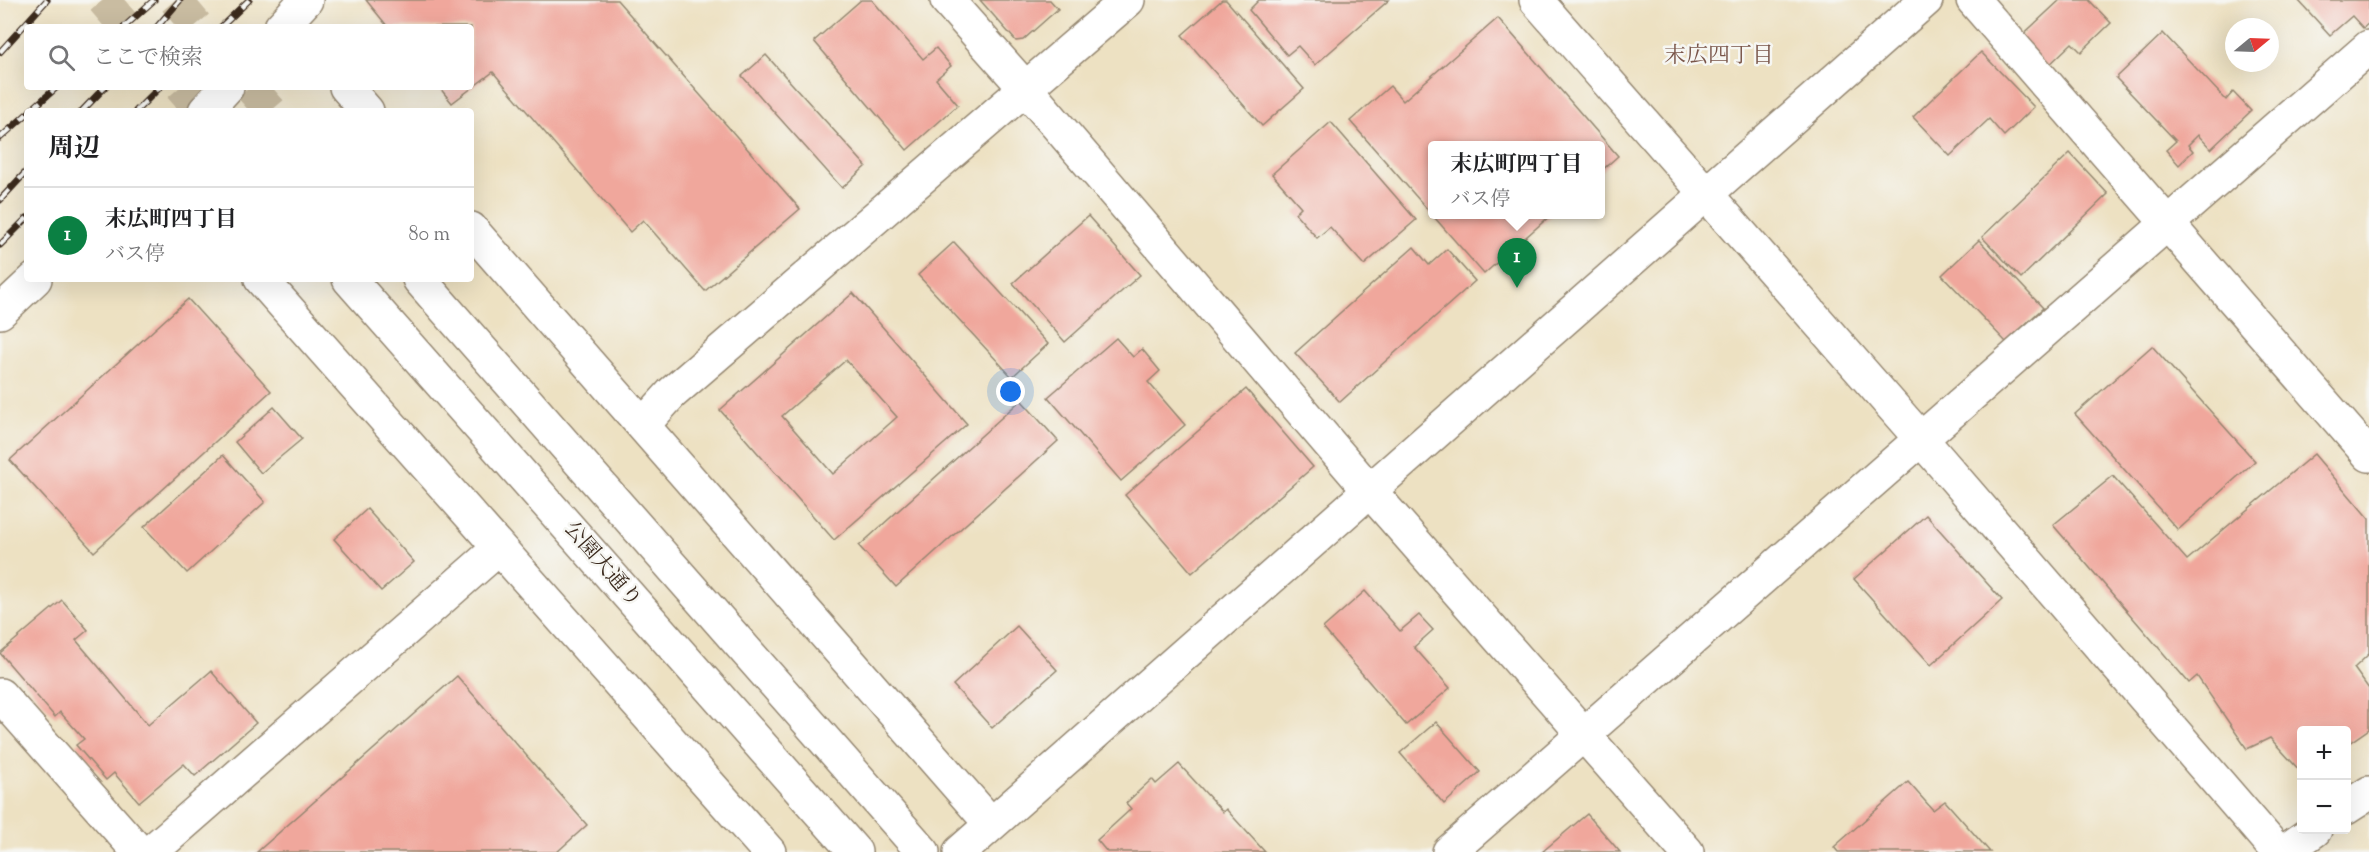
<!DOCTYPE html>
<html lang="ja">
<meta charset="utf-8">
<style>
:root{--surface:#fff;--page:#f2f2f2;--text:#202124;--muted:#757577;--line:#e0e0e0;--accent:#0b8043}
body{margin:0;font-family:"Sorts Mill Goudy","Noto Serif JP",serif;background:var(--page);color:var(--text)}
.controls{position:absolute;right:18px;bottom:18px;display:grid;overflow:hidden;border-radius:6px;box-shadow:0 6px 24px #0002}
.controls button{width:54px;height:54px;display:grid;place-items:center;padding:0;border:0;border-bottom:2px solid var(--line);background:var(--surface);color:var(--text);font:30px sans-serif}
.compass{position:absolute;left:2225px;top:18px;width:54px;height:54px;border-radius:50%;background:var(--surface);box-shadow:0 6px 24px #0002;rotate:71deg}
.you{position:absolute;left:1011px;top:392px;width:21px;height:21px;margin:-15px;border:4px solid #fff;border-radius:50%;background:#1a73e8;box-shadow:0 0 0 9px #1a73e833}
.badge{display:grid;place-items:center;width:39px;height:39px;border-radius:50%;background:var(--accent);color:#fff;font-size:20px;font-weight:700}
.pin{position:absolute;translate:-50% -50px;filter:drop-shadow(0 2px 3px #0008)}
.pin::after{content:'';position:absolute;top:32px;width:21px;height:18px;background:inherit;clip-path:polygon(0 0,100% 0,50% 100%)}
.popup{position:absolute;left:1428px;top:141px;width:177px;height:78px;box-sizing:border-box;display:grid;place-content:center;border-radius:6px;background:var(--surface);filter:drop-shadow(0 2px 4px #0005);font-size:20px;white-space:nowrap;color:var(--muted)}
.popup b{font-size:22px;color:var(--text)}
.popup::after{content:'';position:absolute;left:50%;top:100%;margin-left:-12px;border:12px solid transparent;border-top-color:var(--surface)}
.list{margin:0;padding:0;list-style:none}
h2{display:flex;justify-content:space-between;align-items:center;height:78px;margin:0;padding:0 24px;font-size:26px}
h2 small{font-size:20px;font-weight:400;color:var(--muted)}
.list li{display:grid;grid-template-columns:39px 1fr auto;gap:18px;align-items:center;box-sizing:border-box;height:96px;padding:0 24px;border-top:2px solid var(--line)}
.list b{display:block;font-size:22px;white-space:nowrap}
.list p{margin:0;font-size:20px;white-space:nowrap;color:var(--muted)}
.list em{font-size:20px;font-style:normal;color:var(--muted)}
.icon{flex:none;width:33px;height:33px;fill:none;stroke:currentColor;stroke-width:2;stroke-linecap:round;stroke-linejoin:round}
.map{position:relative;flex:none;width:2369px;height:852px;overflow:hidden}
.search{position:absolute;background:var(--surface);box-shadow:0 6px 24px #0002;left:24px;top:24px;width:450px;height:66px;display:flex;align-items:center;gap:15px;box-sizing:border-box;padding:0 21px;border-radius:6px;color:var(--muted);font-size:22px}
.panel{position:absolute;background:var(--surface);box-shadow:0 6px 24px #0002;left:24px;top:108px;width:450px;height:174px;border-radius:6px}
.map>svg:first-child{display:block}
.building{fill:#f0a79c;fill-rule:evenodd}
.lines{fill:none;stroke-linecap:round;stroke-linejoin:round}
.tertiary-tunnel{stroke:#c9bca1;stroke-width:33;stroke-dasharray:33 16;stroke-linecap:butt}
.minor-casing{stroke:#948670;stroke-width:36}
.tertiary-casing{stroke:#948670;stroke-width:36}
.minor{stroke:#fff;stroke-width:33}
.tertiary{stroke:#fff;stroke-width:33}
.rail-casing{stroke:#3b2a1e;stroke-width:7}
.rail{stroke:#f6f6f2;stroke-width:4.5;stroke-dasharray:14;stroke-linecap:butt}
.labels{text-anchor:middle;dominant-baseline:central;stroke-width:5;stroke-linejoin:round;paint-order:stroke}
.street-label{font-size:21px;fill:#3b2a1e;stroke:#f6f6f2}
.neighbourhood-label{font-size:22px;fill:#7a564a;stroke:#f6f6f2}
</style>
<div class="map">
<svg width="2369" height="852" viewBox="0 0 2369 852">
<rect width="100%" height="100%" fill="#f6f6f2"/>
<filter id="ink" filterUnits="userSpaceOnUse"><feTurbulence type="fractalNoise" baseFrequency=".0167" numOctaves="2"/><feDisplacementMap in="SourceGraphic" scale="12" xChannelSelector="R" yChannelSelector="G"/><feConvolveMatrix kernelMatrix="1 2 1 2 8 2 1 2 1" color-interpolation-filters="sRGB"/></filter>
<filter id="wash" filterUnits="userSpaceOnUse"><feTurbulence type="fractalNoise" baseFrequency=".008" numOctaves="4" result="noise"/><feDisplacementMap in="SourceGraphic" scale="24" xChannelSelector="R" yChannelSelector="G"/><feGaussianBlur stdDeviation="1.35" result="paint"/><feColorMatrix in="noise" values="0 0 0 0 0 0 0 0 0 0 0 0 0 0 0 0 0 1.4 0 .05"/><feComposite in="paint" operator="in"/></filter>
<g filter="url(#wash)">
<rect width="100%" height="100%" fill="#ede1c2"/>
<g id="blocks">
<!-- building -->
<g class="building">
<polygon points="366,0 617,0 800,209 705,291 643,220 630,232 493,72 452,103 439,87 471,87 471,27 388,27"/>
<polygon points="861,0 872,0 923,59 936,48 951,66 936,79 958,105 907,150 814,41"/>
<polygon points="980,0 1050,0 1058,9 1023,40 1016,41"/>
<polygon points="1222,0 1226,0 1304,89 1262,126 1182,35"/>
<polygon points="1259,0 1389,0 1315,65 1298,46 1287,55 1249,10"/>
<polygon points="2060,0 2089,0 2111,23 2081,52 2072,43 2045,69 2017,40"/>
<polygon points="2298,0 2369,0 2369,23 2363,28 2352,16 2330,35"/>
<polygon points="1498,18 1618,156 1601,171 1601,146 1433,146 1433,214 1552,214 1484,274 1350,121 1390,86 1403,101"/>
<polygon points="2163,33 2226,100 2233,92 2251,111 2211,149 2198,135 2188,145 2193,151 2179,165 2166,150 2176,141 2116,78"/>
<polygon points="1981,52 2034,107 2004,136 1989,119 1950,156 1913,117"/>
<polygon points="766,55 866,166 842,188 742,76"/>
<polygon points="1331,122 1416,220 1364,265 1330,227 1317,238 1295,213 1301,207 1272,174"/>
<polygon points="2070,153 2108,194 2021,278 1982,237"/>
<polygon points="1088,216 1140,275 1065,342 1013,283"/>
<polygon points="1979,240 2043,308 2006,342 1942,275"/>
<polygon points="954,242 1048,344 1012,377 918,275"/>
<polygon points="1414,247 1429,265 1447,249 1475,281 1340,402 1295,353"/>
<path d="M 853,293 L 967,424 L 834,540 L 720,410 ZM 846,360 L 897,417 L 833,474 L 782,416 Z"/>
<polygon points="188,299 271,391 94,552 10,460"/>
<polygon points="1116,338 1133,357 1142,349 1160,371 1148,382 1185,425 1121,481 1048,397"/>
<polygon points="2152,346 2255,461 2178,530 2075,414"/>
<polygon points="1246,389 1313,467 1192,573 1125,495"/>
<polygon points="1021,400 1058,441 896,587 859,546"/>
<polygon points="274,407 302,439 261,473 235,442"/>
<polygon points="2314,454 2369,519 2369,654 2354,668 2369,689 2369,729 2346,745 2346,730 2302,730 2302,773 2270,738 2247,749 2197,676 2189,683 2053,525 2113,476 2187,560"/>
<polygon points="223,455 265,502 187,573 144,527"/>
<polygon points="367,509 414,562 381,591 334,539"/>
<polygon points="1926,515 2002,600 1931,665 1854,579"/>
<polygon points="1365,591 1400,631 1419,615 1433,630 1414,647 1450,688 1406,725 1323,628"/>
<polygon points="62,600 88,630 76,640 148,725 211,671 256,723 195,776 184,764 139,802 114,773 106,780 76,745 84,739 60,712 55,717 0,653"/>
<polygon points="1017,626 1057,670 992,728 953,685"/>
<polygon points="457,676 587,825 557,852 257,852"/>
<polygon points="1436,722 1480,772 1444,804 1400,753"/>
<polygon points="1179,764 1223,812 1226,809 1265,852 1107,852 1097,840 1131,809 1126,803 1152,779 1156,784"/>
<polygon points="1908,782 1933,810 1945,801 1990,852 1838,852 1834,847"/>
<polygon points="1587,814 1620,852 1542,852"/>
</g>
</g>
</g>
<g filter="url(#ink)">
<use href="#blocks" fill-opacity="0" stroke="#948670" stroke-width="1.5"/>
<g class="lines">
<!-- tertiary-tunnel -->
<g class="tertiary-tunnel">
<polyline points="103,0 126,27"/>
<polyline points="175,0 198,27"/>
<polyline points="180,87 201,111"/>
<polyline points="250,87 271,111"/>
</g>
<!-- minor casing -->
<g class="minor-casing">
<g id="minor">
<polyline points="947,0 1026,89 1369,490 1687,852"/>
<polyline points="1973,0 2369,455"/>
<polyline points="281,27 306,0"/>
<polyline points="346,87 367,111"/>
<polyline points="205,111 227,87"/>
<polyline points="471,229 991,824"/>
<polyline points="261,279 769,852"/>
<polyline points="0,312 35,279"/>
<polyline points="0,695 139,852"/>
<polyline points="2346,808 2369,793"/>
<polyline points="151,852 499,548"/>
<polyline points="1449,852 2369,47"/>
<polyline points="2284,852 2315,830"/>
</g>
</g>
<!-- tertiary casing -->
<g class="tertiary-casing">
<g id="tertiary">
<polyline points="1536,0 1921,439 2278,852"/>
<polyline points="349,279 855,852"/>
<polyline points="419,279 923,852"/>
<polyline points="643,425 672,393 1128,0"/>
<polyline points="960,852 1926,0"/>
</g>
</g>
<!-- minor -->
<use href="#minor" class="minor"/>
<!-- tertiary -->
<use href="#tertiary" class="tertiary"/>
<!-- rail casing -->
<g class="rail-casing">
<g id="rail">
<polyline points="124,27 154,0"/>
<polyline points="157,27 180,0"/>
<polyline points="221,27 249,0"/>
<polyline points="0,52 47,0"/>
<polyline points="30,111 57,87"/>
<polyline points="82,111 105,87"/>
<polyline points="136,111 160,87"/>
<polyline points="0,138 27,114"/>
<polyline points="0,200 27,171"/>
<polyline points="0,245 27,218"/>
</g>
</g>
<!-- rail -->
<use href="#rail" class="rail"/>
</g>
</g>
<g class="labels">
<!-- street labels -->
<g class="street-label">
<text transform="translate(602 565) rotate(49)">公園大通り</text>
</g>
<!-- neighbourhood labels -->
<g class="neighbourhood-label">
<text x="1719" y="57">末広四丁目</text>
</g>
</g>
</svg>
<div class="controls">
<button>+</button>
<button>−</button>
</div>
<svg class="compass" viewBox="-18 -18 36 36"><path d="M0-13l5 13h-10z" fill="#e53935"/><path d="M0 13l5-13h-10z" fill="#757577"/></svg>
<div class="you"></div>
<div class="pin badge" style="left:1517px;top:288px">1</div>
<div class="popup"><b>末広町四丁目</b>バス停</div>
<div class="search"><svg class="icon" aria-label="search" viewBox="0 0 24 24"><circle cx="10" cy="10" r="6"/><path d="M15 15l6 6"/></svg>ここで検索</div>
<section class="panel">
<h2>周辺<small></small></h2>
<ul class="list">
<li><span class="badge">1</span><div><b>末広町四丁目</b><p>バス停</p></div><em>80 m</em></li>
</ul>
</section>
</div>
